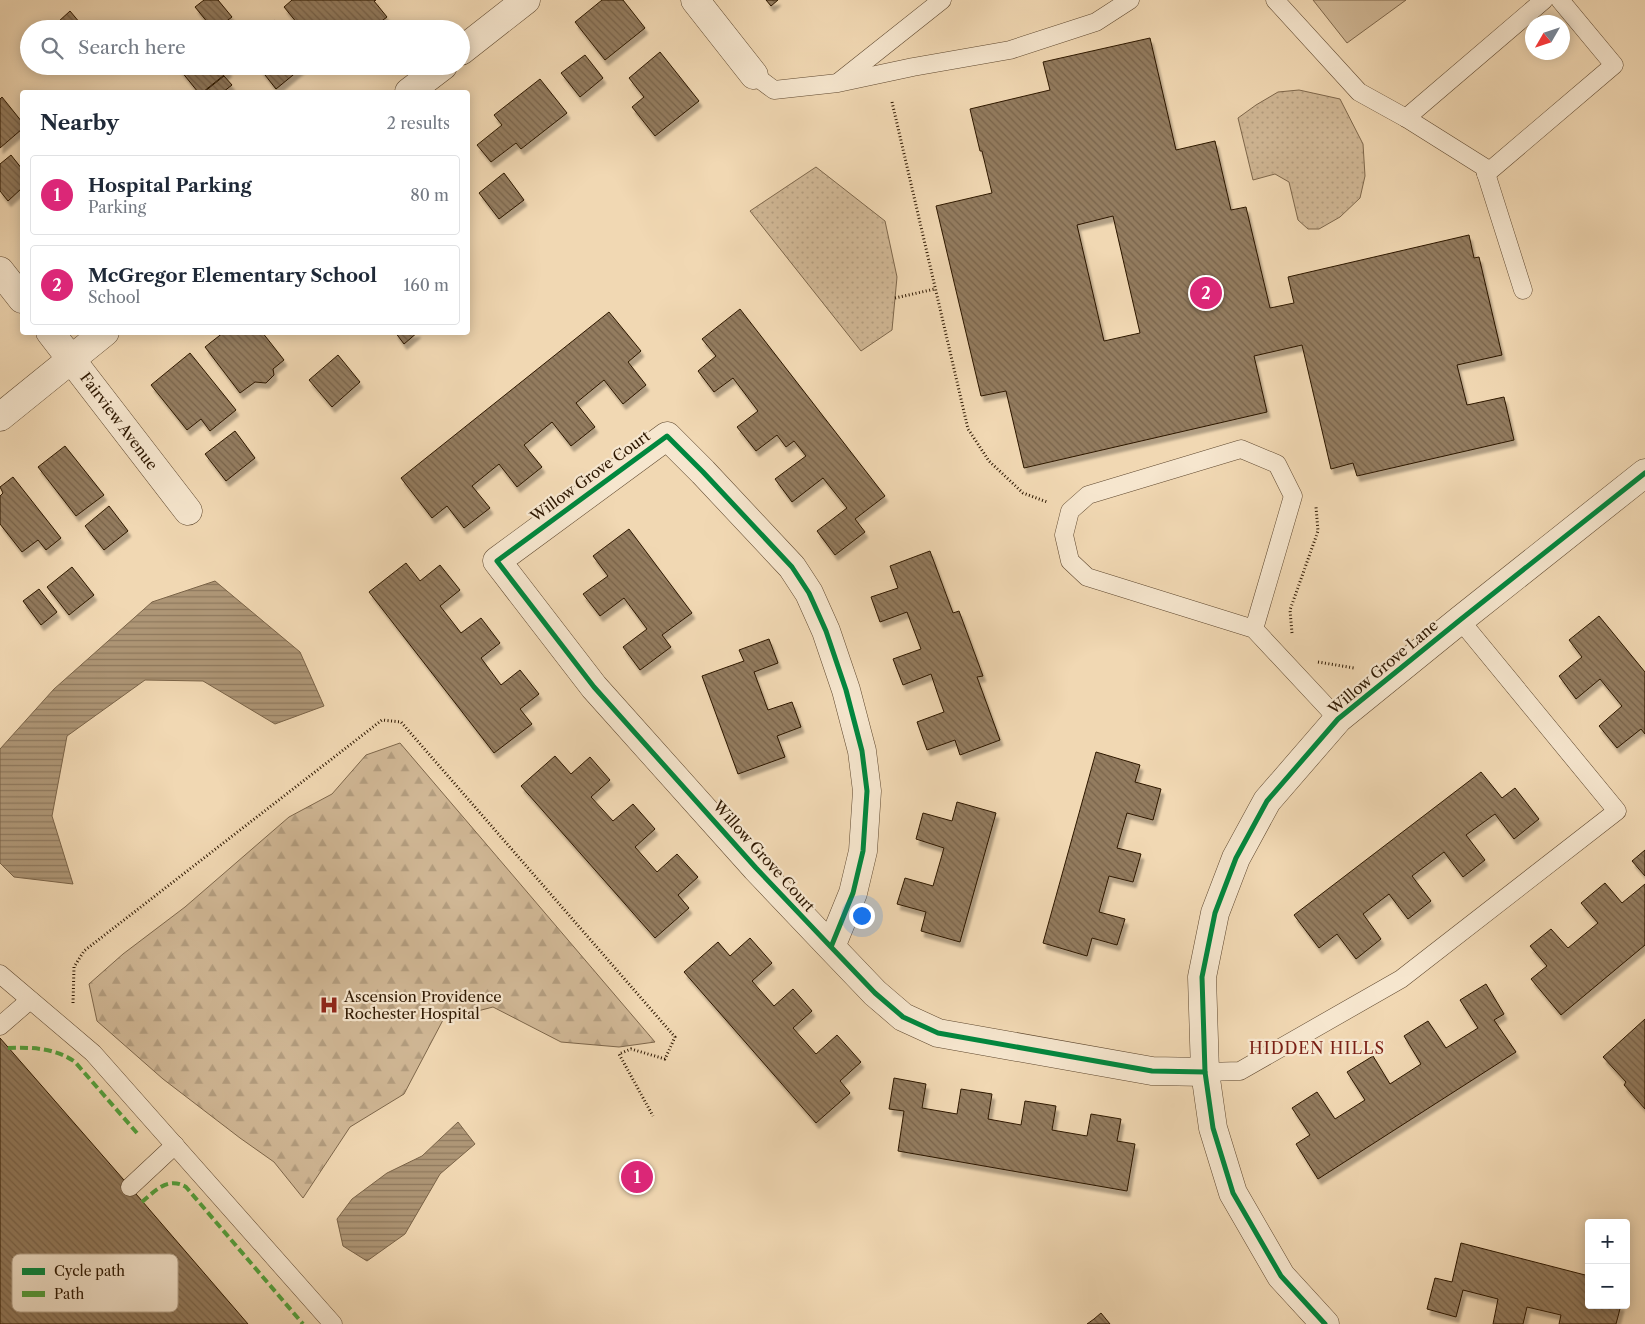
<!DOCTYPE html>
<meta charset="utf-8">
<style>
:root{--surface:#fff;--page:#f2f2f3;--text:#1f2937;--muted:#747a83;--line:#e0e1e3;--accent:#db2777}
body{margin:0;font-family:"Libre Caslon Text",serif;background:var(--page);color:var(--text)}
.controls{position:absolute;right:15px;bottom:15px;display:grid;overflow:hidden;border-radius:5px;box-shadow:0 2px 12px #0003}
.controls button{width:45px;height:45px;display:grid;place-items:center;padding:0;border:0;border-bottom:1px solid var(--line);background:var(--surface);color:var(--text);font:25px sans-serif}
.compass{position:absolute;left:1525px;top:15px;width:45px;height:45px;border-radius:50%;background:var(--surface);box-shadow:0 2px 12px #0003;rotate:231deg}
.you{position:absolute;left:861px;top:915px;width:18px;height:18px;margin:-12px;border:4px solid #fff;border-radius:50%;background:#1a73e8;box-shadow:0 0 0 8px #1a73e833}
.badge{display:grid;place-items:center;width:32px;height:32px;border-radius:50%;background:var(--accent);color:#fff;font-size:16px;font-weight:700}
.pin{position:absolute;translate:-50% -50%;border:2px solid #fff;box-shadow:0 1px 5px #0006}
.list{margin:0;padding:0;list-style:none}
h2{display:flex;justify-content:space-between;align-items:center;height:65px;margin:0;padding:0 20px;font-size:21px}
h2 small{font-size:16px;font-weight:400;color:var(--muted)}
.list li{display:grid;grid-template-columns:32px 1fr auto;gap:15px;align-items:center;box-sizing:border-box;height:80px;margin:0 10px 10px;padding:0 10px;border:1px solid var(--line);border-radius:5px}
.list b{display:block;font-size:19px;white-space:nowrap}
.list p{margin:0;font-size:16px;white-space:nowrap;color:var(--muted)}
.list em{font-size:16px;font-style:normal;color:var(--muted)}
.icon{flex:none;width:28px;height:28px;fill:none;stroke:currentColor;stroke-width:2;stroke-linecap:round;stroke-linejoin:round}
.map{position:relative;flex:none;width:1645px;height:1324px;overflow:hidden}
.search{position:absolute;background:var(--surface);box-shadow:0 2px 12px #0003;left:20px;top:20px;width:450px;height:55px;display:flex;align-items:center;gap:12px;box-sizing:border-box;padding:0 18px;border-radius:28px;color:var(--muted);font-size:19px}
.panel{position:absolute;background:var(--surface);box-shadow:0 2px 12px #0003;left:20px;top:90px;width:450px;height:245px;border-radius:5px}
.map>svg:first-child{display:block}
.grass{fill:url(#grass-dots);stroke:#7e674b}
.forest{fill:url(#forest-firs);stroke:#7e674b}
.pitch{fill:#d0b795;stroke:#7e674b}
.water{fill:url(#water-rules);stroke:#7a6347}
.building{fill:url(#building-back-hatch);stroke:#2d1701;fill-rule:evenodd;filter:url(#shadow)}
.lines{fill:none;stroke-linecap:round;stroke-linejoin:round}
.service-casing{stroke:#5e472e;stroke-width:19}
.minor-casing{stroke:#5e472e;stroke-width:29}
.path{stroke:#2d1701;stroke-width:3;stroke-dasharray:1 2.5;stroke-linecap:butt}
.service{stroke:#f6e6ce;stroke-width:18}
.minor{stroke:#f6e6ce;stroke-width:28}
.quiet{stroke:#52a13c;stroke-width:4;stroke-dasharray:8 4;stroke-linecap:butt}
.cycleway-casing{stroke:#f6e6ce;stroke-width:8}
.cycleway{stroke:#00873e;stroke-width:5}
.labels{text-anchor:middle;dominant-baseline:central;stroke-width:4.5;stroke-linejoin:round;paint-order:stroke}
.street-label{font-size:15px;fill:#2d1701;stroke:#f6e6ce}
.poi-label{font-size:15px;fill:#2d1701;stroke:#f6e6ce;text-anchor:start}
.neighbourhood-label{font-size:16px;letter-spacing:1px;fill:#7a1f14;stroke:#f6e6ce}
.key{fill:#f6e6ce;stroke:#baa890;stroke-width:1}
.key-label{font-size:14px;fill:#2d1701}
</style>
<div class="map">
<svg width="1645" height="1324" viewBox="0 0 1645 1324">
<defs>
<pattern id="grass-dots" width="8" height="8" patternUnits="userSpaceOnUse" patternTransform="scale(1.25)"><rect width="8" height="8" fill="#d0b795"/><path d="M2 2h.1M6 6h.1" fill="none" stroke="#b39d7f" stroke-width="1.8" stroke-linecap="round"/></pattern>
<pattern id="forest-firs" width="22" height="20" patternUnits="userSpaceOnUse" patternTransform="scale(1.25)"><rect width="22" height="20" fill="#d0b795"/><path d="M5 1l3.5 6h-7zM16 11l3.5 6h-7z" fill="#b39d7f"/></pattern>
<pattern id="water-rules" width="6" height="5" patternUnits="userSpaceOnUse" patternTransform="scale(1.25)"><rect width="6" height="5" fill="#ae9676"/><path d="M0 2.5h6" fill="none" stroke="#8e795e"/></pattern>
<pattern id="building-back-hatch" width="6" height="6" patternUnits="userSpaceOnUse" patternTransform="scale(1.25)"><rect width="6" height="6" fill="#937b5e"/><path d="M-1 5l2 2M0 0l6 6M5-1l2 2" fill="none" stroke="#78644b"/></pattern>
<filter id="shadow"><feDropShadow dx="3" dy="5.5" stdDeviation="1" flood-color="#0004"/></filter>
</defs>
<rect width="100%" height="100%" fill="#f1d8b3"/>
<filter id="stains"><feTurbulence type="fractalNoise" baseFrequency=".004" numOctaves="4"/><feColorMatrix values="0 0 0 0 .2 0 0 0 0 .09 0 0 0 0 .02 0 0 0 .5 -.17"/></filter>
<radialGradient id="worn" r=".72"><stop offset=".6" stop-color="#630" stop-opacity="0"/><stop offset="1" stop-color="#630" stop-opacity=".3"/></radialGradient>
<!-- grass -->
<g class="grass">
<polygon points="1299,90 1340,99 1363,144 1365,176 1360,198 1340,217 1319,229 1308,229 1298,220 1289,182 1275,174 1253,180 1238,118 1256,105 1278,92"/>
<polygon points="816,167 885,221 897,277 892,330 861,351 750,211"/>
</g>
<!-- forest -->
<polygon class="forest" points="400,743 655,1042 619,1047 561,1042 493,1007 443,1020 404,1094 350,1127 303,1198 274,1162 240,1138 163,1079 97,1021 89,984 123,954 185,907 289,817 332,794 366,755"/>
<!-- pitch -->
<polygon class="pitch" points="1313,0 1406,0 1347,43"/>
<!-- water -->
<g class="water">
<polygon points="215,581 300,652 324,706 275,724 203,681 145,680 67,736 52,816 73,884 14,877 0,863 0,749 54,689 152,602"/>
<polygon points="458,1122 475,1144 440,1174 405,1234 367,1261 343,1246 337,1219 352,1199 387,1173 422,1156"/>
</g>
<!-- building -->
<g class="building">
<polygon points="204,0 218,0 232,17 216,29 213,29 195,7"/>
<polygon points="292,0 376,0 374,1 387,17 371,29 302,29 284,7"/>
<polygon points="602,0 623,0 645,28 605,60 575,22"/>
<polygon points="766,0 778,0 771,6"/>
<polygon points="70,11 85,29 64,29 58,22"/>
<polygon points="275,20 282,29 265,29"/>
<path d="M 1150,38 L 1176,150 L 1215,141 L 1231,210 L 1246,207 L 1270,308 L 1294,303 L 1288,277 L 1469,235 L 1474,258 L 1479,257 L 1502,355 L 1457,365 L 1467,405 L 1504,397 L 1514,440 L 1357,476 L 1353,463 L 1331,469 L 1302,345 L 1254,356 L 1267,412 L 1024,468 L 1006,391 L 981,396 L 936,206 L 992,193 L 982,151 L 980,151 L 970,109 L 1050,90 L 1043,62 ZM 1113,216 L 1140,333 L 1104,341 L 1077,225 Z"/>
<polygon points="660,52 699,101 655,136 632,107 644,97 629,78"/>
<polygon points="585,55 603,78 580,97 561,73"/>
<polygon points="177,66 225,66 229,71 203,92 198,92"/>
<polygon points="258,66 304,66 276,89"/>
<polygon points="224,76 232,85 223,92 204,92"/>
<polygon points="540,79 567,113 521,149 516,143 491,162 477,145 502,125 494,115"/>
<polygon points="2,97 22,122 22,129 0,148 0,99"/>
<polygon points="11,155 22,169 22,188 8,201 0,191 0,164"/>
<polygon points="504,173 524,200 499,219 479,193"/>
<polygon points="740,309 885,496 855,519 865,532 835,555 817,531 847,508 823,478 792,502 775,479 806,456 794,441 786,447 777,435 756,451 737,427 758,411 733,378 714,392 698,371 716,356 702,339"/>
<polygon points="609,312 641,351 628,362 646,385 623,404 604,380 576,403 595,427 571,446 552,422 524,445 542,467 517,487 499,464 472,486 490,508 464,528 447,506 432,518 401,478"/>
<polygon points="224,332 262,332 284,360 273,369 274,375 266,383 255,382 240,393 205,347"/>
<polygon points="395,332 418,332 404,344"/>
<polygon points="190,353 236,410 210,431 201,419 187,430 151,385"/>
<polygon points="338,355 360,382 332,407 309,380"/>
<polygon points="235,431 255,458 226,481 205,454"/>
<polygon points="65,446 104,495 76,516 38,467"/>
<polygon points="13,477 61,538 46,550 38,540 22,552 0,524 0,496 3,493 0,487"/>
<polygon points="109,506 128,531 104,550 85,526"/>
<polygon points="629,529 692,613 662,635 671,647 640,670 623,647 647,629 624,598 600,616 583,594 608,576 593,556"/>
<polygon points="930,551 953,613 959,611 983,676 977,677 1000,740 960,755 955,740 927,750 917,722 944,712 937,692 931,674 903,685 893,659 921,649 913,628 907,612 880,622 871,597 898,588 890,566"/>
<polygon points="406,563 420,581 440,565 460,590 440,606 461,633 481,618 500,643 481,658 501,685 520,670 539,694 520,709 532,724 494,753 369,592"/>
<polygon points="72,567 94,595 69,615 47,587"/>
<polygon points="39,589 57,612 41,625 23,601"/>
<polygon points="1599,616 1645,672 1645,734 1641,729 1617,748 1599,726 1622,706 1600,679 1576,699 1559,676 1582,657 1569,640"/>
<polygon points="769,639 778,663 754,672 768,710 792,702 801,727 777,736 785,757 738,774 702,676 744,661 739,650"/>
<polygon points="1096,752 1140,765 1135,782 1161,789 1153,820 1127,813 1117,848 1141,854 1133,882 1109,876 1099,912 1125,919 1117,945 1092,938 1087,956 1043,943"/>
<polygon points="555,756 571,774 590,757 610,780 591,797 613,821 633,804 655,829 635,847 657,872 677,854 698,877 678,895 689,908 655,938 521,786"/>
<polygon points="1481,772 1502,798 1515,788 1539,819 1514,839 1495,814 1466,835 1485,860 1463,877 1444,852 1412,876 1431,901 1408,919 1389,894 1363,914 1381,939 1356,959 1337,934 1319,948 1294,915"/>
<polygon points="957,802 996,813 960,942 921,931 926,912 897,904 905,878 933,886 944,848 916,839 923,813 952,821"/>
<polygon points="1645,850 1645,876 1632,861"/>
<polygon points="1605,883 1622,903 1645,884 1645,945 1561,1015 1531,979 1547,966 1530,946 1551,929 1568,948 1598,923 1581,903"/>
<polygon points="750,938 772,963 752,981 774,1006 793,989 812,1011 793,1028 816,1054 837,1035 861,1062 840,1081 850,1093 816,1123 684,972 718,942 730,956"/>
<polygon points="1486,984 1504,1014 1494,1020 1516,1052 1318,1179 1296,1144 1310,1135 1292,1108 1317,1092 1335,1119 1365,1100 1347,1072 1373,1056 1390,1084 1421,1064 1404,1036 1428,1021 1446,1048 1478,1028 1460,1000"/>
<polygon points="1645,1019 1645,1109 1624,1085 1626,1082 1603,1057"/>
<polygon points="0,1038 130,1187 248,1324 0,1324"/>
<polygon points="894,1078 926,1084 922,1108 957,1114 961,1089 992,1094 988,1119 1021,1125 1025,1101 1056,1106 1052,1130 1087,1136 1091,1114 1121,1119 1117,1141 1135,1144 1127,1191 898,1151 904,1111 889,1109"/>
<polygon points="1461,1243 1589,1276 1589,1305 1621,1305 1616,1324 1559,1324 1561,1315 1527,1307 1523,1324 1493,1324 1498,1299 1463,1290 1456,1317 1427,1309 1435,1278 1452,1282"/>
<polygon points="1101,1313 1110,1324 1087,1324 1094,1319"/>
</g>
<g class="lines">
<!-- service casing -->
<g class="service-casing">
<g id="service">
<polyline points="1275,0 1359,92 1406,118 1484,167 1523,290"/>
<polyline points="754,75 774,90 838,83 913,67 1010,50 1096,22 1130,0"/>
<polyline points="840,81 942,0"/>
<polyline points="1406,118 1544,0"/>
<polyline points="1486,174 1614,65 1560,0"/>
<polyline points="1254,629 1293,496 1277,464 1241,449 1088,495 1070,511 1064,535 1070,561 1087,577 1254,629 1338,719"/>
<polyline points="0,974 93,1053 333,1324"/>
<polyline points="0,1026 30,1000"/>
<polyline points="1205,1072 1240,1071 1401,979 1617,811 1460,620"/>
<polyline points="130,1187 175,1145"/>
</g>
</g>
<!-- minor casing -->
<g class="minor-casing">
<g id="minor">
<polyline points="695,0 754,75"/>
<polyline points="461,51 526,0"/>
<polyline points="409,92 443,66"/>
<polyline points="0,271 22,299"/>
<polyline points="50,332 188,511"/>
<polyline points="0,417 105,332"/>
<polyline points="831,947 756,868 594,687 497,561 667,436 703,472 792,567 809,593 826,631 846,690 862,751 867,791 863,851 853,893 831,947 875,993 903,1017 938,1033 1152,1071 1205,1072"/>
<polyline points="1325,1324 1281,1276 1233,1193 1213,1128 1205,1072 1202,977 1215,913 1236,858 1267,801 1338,719 1460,620 1645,473"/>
</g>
</g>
<!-- path -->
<g class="path">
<polyline points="892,102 968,429 989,461 1023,493 1047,502"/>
<polyline points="895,298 935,289"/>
<polyline points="1292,633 1290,610 1318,531 1316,507"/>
<polyline points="1318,662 1354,668"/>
<polyline points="73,1003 74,967 84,951 382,720 401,722 675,1037 665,1059 631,1049 619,1054 653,1116"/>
</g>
<!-- service -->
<use href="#service" class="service"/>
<!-- minor -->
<use href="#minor" class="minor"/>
<!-- quiet -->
<g class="quiet">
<path d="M 8,1048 C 31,1047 56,1048 75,1062 L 137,1133"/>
<path d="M 142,1202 C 155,1191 168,1176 186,1187 L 303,1324"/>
</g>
<!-- cycleway casing -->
<g class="cycleway-casing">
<g id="cycleway">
<polyline points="831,947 756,868 594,687 497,561 667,436 703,472 792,567 809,593 826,631 846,690 862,751 867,791 863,851 853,893 831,947 875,993 903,1017 938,1033 1152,1071 1205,1072"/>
<polyline points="1325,1324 1281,1276 1233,1193 1213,1128 1205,1072 1202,977 1215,913 1236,858 1267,801 1338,719 1460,620 1645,473"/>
</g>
</g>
<!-- cycleway -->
<use href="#cycleway" class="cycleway"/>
</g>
<!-- icons -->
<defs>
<g id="hospital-bare" transform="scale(1.5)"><path d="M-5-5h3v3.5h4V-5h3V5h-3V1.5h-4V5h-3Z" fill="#8f2418" stroke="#f6e6ce" stroke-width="2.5" paint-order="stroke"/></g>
</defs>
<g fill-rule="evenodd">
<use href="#hospital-bare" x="329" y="1005"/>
</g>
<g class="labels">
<!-- street labels -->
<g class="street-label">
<text transform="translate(119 421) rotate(53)">Fairview Avenue</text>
<text transform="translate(590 476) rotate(-36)">Willow Grove Court</text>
<text transform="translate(1383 667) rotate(-40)">Willow Grove Lane</text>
<text transform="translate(764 856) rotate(48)">Willow Grove Court</text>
</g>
<!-- poi labels -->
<g class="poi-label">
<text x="344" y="996">Ascension Providence<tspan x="344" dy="17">Rochester Hospital</tspan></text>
</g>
<!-- neighbourhood labels -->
<g class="neighbourhood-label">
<text x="1317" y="1048">HIDDEN HILLS</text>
</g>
</g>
<!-- legend -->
<rect x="12" y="1254" width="166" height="58" rx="8" class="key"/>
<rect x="22" y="1268" width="23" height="7" fill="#00873e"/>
<rect x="22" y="1291" width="23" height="6" fill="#52a13c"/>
<g class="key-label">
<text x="54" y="1276">Cycle path</text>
<text x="54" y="1299">Path</text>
</g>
<rect width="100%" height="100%" filter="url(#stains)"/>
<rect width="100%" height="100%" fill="url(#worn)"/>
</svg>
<div class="controls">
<button>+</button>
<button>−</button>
</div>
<svg class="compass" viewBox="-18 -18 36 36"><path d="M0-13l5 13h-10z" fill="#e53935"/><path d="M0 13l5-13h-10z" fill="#747a83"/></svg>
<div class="you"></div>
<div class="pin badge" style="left:637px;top:1177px">1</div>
<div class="pin badge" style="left:1206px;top:293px">2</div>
<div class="search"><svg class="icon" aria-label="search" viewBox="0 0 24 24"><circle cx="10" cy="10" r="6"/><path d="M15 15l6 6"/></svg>Search here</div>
<section class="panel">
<h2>Nearby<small>2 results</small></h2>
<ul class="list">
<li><span class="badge">1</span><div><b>Hospital Parking</b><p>Parking</p></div><em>80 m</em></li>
<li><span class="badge">2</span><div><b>McGregor Elementary School</b><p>School</p></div><em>160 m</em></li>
</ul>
</section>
</div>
